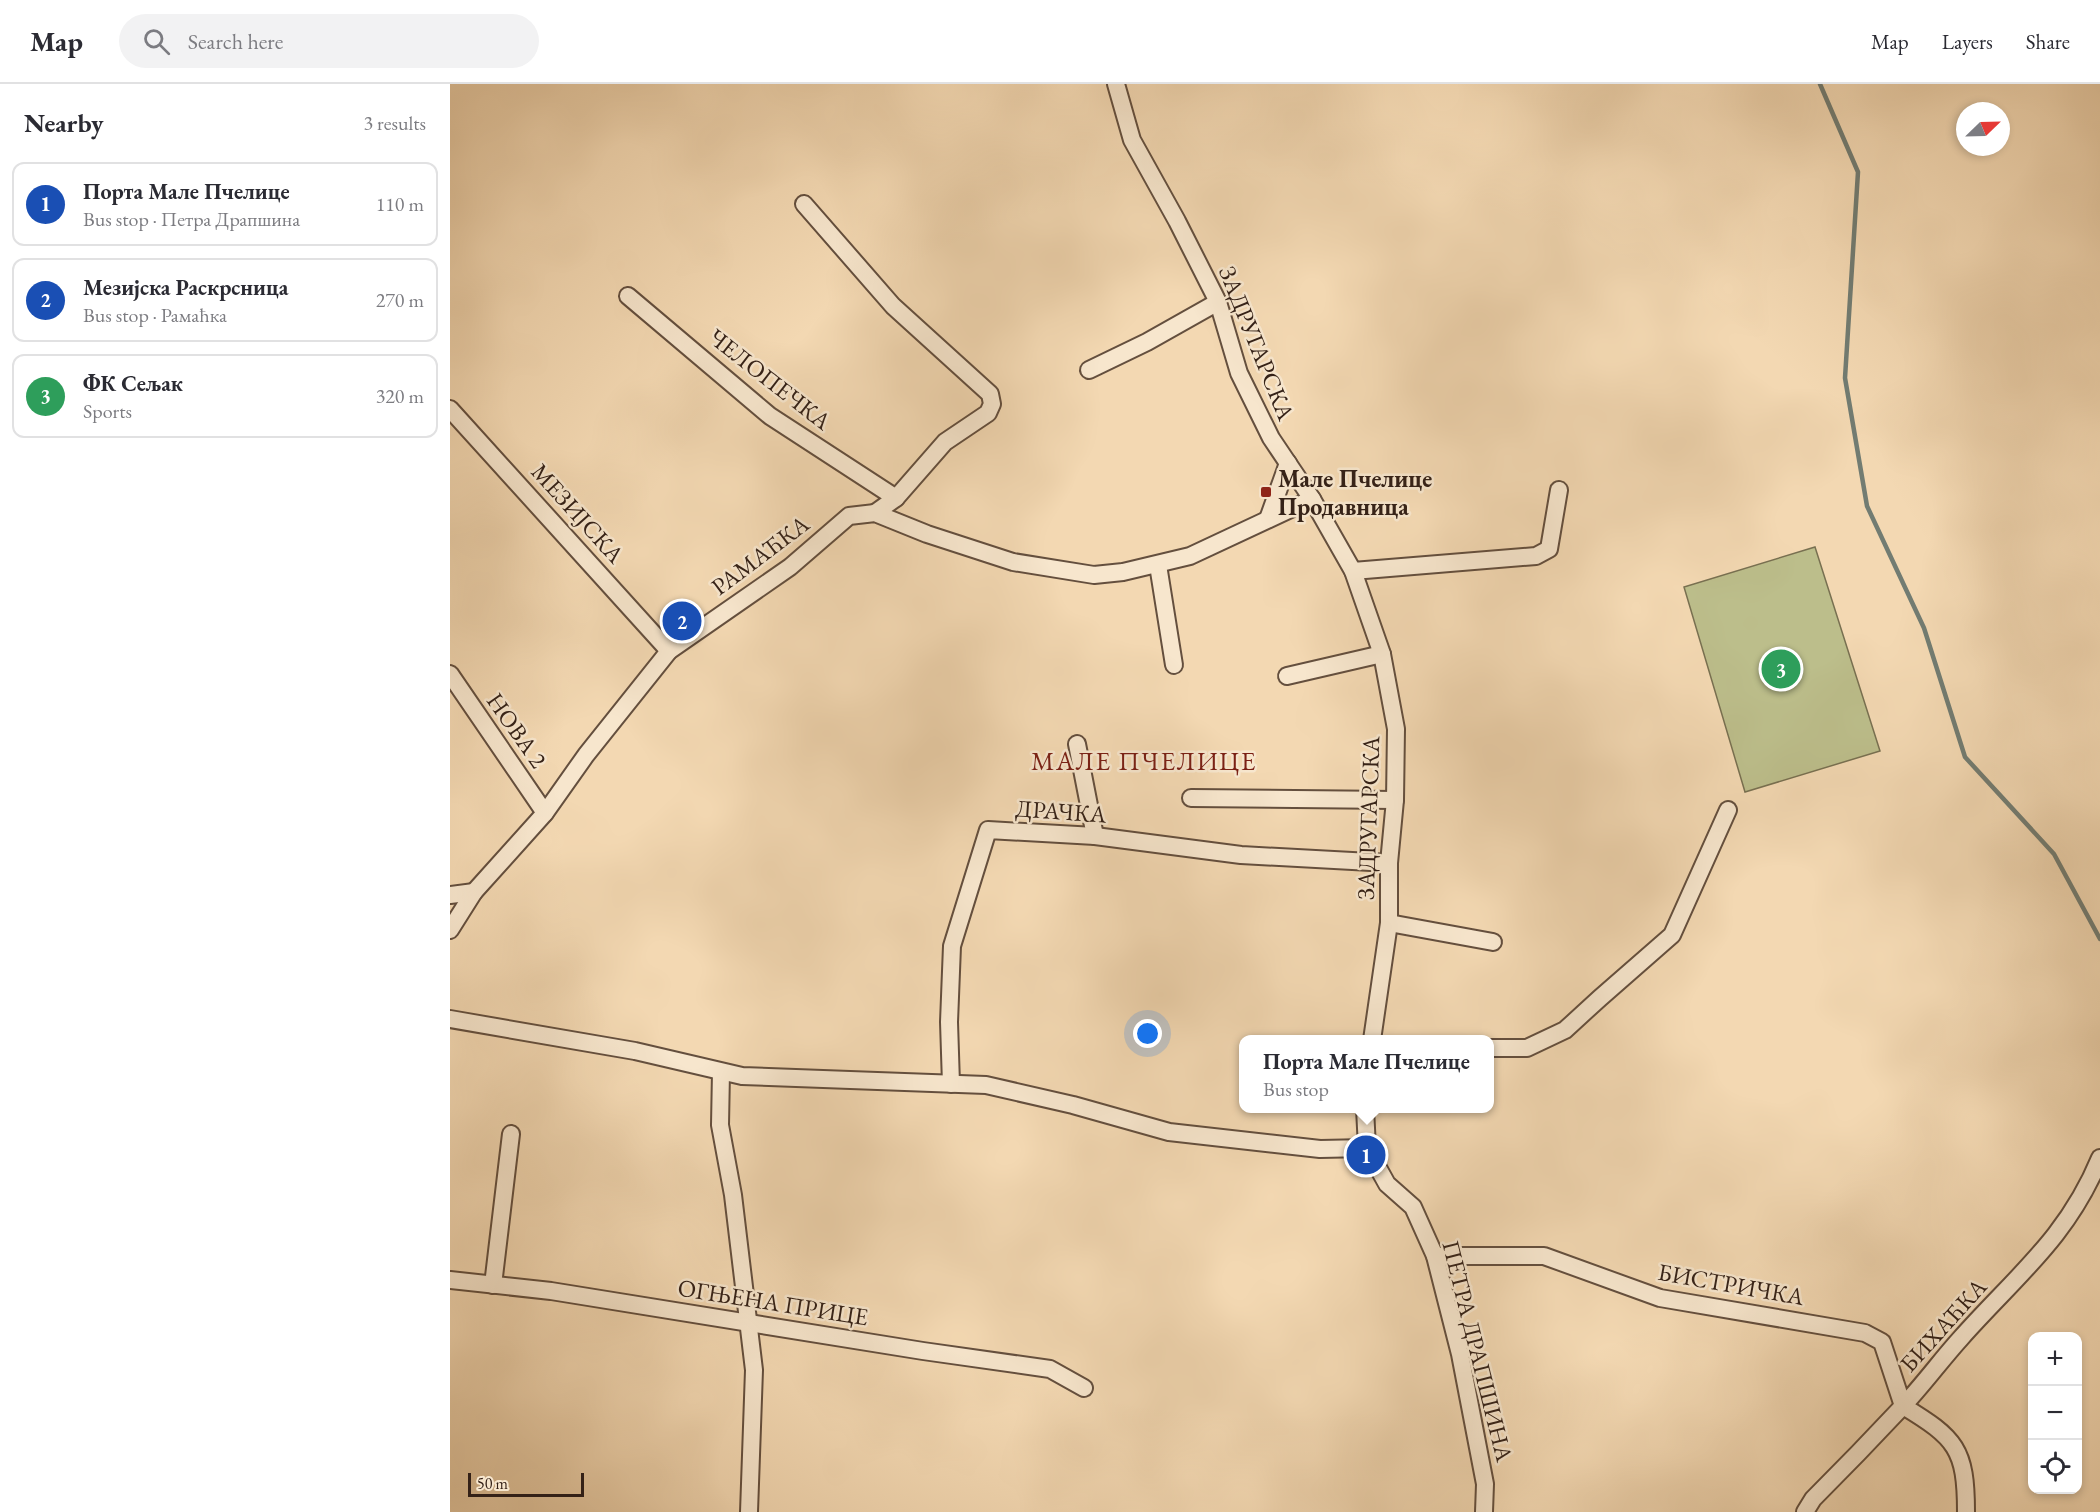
<!DOCTYPE html>
<meta charset="utf-8">
<style>
:root{--surface:#fff;--page:#f2f2f3;--text:#2b2b33;--muted:#7c7c81;--line:#e1e1e2;--accent:#8f2418}
body{margin:0;font-family:"EB Garamond",serif;background:var(--page);color:var(--text)}
.controls{position:absolute;right:18px;bottom:18px;display:grid;overflow:hidden;border-radius:12px;box-shadow:0 3px 9px #0003}
.controls button{width:54px;height:54px;display:grid;place-items:center;padding:0;border:0;border-bottom:2px solid var(--line);background:var(--surface);color:var(--text);font:30px sans-serif}
.compass{position:absolute;left:1506px;top:18px;width:54px;height:54px;border-radius:50%;background:var(--surface);box-shadow:0 3px 9px #0003;rotate:67deg}
.scale{position:absolute;left:18px;bottom:15px;width:116px;box-sizing:border-box;padding-left:6px;border:3px solid #342117;border-top:0;font-size:16px;line-height:21px;white-space:nowrap;color:#342117;-webkit-text-stroke:4px #f7e6cd;paint-order:stroke}
.you{position:absolute;left:698px;top:950px;width:21px;height:21px;margin:-15px;border:4px solid #fff;border-radius:50%;background:#1a73e8;box-shadow:0 0 0 9px #1a73e833}
.badge{display:grid;place-items:center;width:39px;height:39px;border-radius:50%;background:var(--accent);color:#fff;font-size:20px;font-weight:700}
.pin{position:absolute;translate:-50% -50%;border:3px solid #fff;box-shadow:0 2px 6px #0006}
.popup{position:absolute;left:789px;top:951px;width:255px;height:78px;box-sizing:border-box;display:grid;place-content:center;border-radius:12px;background:var(--surface);filter:drop-shadow(0 2px 4px #0005);font-size:20px;white-space:nowrap;color:var(--muted)}
.popup b{font-size:22px;color:var(--text)}
.popup::after{content:'';position:absolute;left:50%;top:100%;margin-left:-12px;border:12px solid transparent;border-top-color:var(--surface)}
.list{margin:0;padding:0;list-style:none}
h2{display:flex;justify-content:space-between;align-items:center;height:78px;margin:0;padding:0 24px;font-size:26px}
h2 small{font-size:20px;font-weight:400;color:var(--muted)}
.list li{display:grid;grid-template-columns:39px 1fr auto;gap:18px;align-items:center;box-sizing:border-box;height:84px;margin:0 12px 12px;padding:0 12px;border:2px solid var(--line);border-radius:12px}
.list b{display:block;font-size:22px;white-space:nowrap}
.list p{margin:0;font-size:20px;white-space:nowrap;color:var(--muted)}
.list em{font-size:20px;font-style:normal;color:var(--muted)}
.icon{flex:none;width:33px;height:33px;fill:none;stroke:currentColor;stroke-width:2;stroke-linecap:round;stroke-linejoin:round}
.map{position:relative;flex:none;width:1650px;height:1428px;overflow:hidden}
header{display:flex;align-items:center;gap:36px;box-sizing:border-box;height:84px;padding:0 30px;background:var(--surface);border-bottom:2px solid var(--line)}
header strong{font-size:28px}
nav{display:flex;gap:33px;margin-inline-start:auto;font-size:21px}
.search{width:420px;height:54px;background:var(--page);display:flex;align-items:center;gap:15px;box-sizing:border-box;padding:0 21px;border-radius:33px;color:var(--muted);font-size:22px}
main{display:flex}
aside{flex:1;background:var(--surface)}
.map>svg:first-child{display:block}
.pitch{fill:#bcbe8b;stroke:#787051;stroke-width:1.5}
.lines{fill:none;stroke-linecap:round;stroke-linejoin:round}
.stream{stroke:#727c72;stroke-width:4.5}
.minor-casing{stroke:#644f3e;stroke-width:20}
.minor{stroke:#f7e6cd;stroke-width:16}
.poi-dot{fill:#8f2418;stroke:#f7e6cd;stroke-width:2}
.labels{text-anchor:middle;dominant-baseline:central;stroke-width:5;stroke-linejoin:round;paint-order:stroke}
.street-label{font-size:24px;fill:#342117;stroke:#f7e6cd}
.poi-label{font-size:24px;font-weight:bold;fill:#342117;stroke:#f7e6cd;text-anchor:start}
.neighbourhood-label{font-size:26px;letter-spacing:1.5px;fill:#7a1f14;stroke:#f7e6cd}
</style>
<header>
<strong>Map</strong>
<div class="search"><svg class="icon" aria-label="search" viewBox="0 0 24 24"><circle cx="10" cy="10" r="6"/><path d="M15 15l6 6"/></svg>Search here</div>
<nav><a>Map</a><a>Layers</a><a>Share</a></nav>
</header>
<main>
<aside>
<h2>Nearby<small>3 results</small></h2>
<ul class="list">
<li><span class="badge" style="background:#1a4fb4">1</span><div><b>Порта Мале Пчелице</b><p>Bus stop · Петра Драпшина</p></div><em>110 m</em></li>
<li><span class="badge" style="background:#1a4fb4">2</span><div><b>Мезијска Раскрсница</b><p>Bus stop · Рамаћка</p></div><em>270 m</em></li>
<li><span class="badge" style="background:#2e9e5b">3</span><div><b>ФК Сељак</b><p>Sports</p></div><em>320 m</em></li>
</ul>
</aside>
<div class="map">
<svg width="1650" height="1428" viewBox="0 0 1650 1428">
<rect width="100%" height="100%" fill="#f3d8b2"/>
<filter id="stains"><feTurbulence type="fractalNoise" baseFrequency=".00333" numOctaves="4"/><feColorMatrix values="0 0 0 0 .2 0 0 0 0 .09 0 0 0 0 .02 0 0 0 .5 -.17"/></filter>
<radialGradient id="worn" r=".72"><stop offset=".6" stop-color="#630" stop-opacity="0"/><stop offset="1" stop-color="#630" stop-opacity=".3"/></radialGradient>
<!-- pitch -->
<polygon class="pitch" points="1365,463 1430,667 1295,708 1234,503"/>
<g class="lines">
<!-- stream -->
<polyline class="stream" points="1370,0 1408,88 1395,294 1417,422 1474,544 1515,673 1604,770 1650,855"/>
<!-- minor casing -->
<g class="minor-casing">
<g id="minor">
<polyline points="666,0 682,56 727,137 768,218 789,289 821,354 862,415 903,487 932,570 946,645 945,716 939,779 939,839 922,956"/>
<polyline points="354,120 443,222 540,310 542,320 538,329 495,358 446,414"/>
<polyline points="178,212 320,332 446,414 425,429"/>
<polyline points="639,286 697,258 768,218"/>
<polyline points="0,325 219,567"/>
<polyline points="818,435 838,379"/>
<polyline points="708,481 724,581"/>
<polyline points="903,487 1086,472 1099,465 1109,406"/>
<polyline points="0,590 95,729"/>
<polyline points="837,592 932,570"/>
<polyline points="627,660 645,752"/>
<polyline points="741,714 945,716"/>
<polyline points="0,811 24,808"/>
<polyline points="939,839 1043,858"/>
<polyline points="0,846 24,808 95,729 136,671 219,567 340,483 399,432 425,429 477,450 563,478 644,491 673,488 740,472 862,415"/>
<polyline points="0,935 185,967 292,992 536,1001 623,1021 719,1048 870,1065 917,1064"/>
<polyline points="1039,964 1077,964 1115,946 1150,914 1222,851 1278,726"/>
<polyline points="271,988 270,1041 283,1111 304,1286 299,1428"/>
<polyline points="501,1000 499,938 502,862 538,746 645,752 791,771 939,779"/>
<polyline points="915,1024 917,1064 937,1100 963,1123 985,1172 1010,1270 1035,1400 1034,1428"/>
<polyline points="985,1172 1094,1172 1210,1214 1415,1249 1432,1258 1453,1322"/>
<polyline points="0,1196 101,1207 473,1267 600,1285 634,1304"/>
<polyline points="43,1201 61,1050"/>
<path d="M 1453,1322 C 1506,1354 1516,1365 1516,1428"/>
<path d="M 1355,1428 L 1363,1415 C 1393,1385 1423,1354 1452,1323 C 1473,1301 1491,1276 1511,1254 C 1566,1192 1617,1154 1650,1074"/>
</g>
</g>
<!-- minor -->
<use href="#minor" class="minor"/>
</g>
<!-- markers -->
<rect class="poi-dot" x="810" y="402" width="12" height="12" rx="3"/>
<g class="labels">
<!-- street labels -->
<g class="street-label">
<text transform="translate(807 259) rotate(68)">ЗАДРУГАРСКА</text>
<text transform="translate(320 295) rotate(38)">ЧЕЛОПЕЧКА</text>
<text transform="translate(128 429) rotate(48)">МЕЗИЈСКА</text>
<text transform="translate(310 471) rotate(-37)">РАМАЋКА</text>
<text transform="translate(67 646) rotate(55)">НОВА 2</text>
<text transform="translate(611 727) rotate(4)">ДРАЧКА</text>
<text transform="translate(918 734) rotate(-88)">ЗАДРУГАРСКА</text>
<text transform="translate(1281 1200) rotate(10)">БИСТРИЧКА</text>
<text transform="translate(323 1218) rotate(9)">ОГЊЕНА ПРИЦЕ</text>
<text transform="translate(1493 1241) rotate(-48)">БИХАЋКА</text>
<text transform="translate(1028 1267) rotate(76)">ПЕТРА ДРАПШИНА</text>
</g>
<!-- poi labels -->
<g class="poi-label">
<text x="828" y="394">Мале Пчелице<tspan x="828" dy="28">Продавница</tspan></text>
</g>
<!-- neighbourhood labels -->
<g class="neighbourhood-label">
<text x="694" y="677">МАЛЕ ПЧЕЛИЦЕ</text>
</g>
</g>
<rect width="100%" height="100%" filter="url(#stains)"/>
<rect width="100%" height="100%" fill="url(#worn)"/>
</svg>
<div class="controls">
<button>+</button>
<button>−</button>
<button><svg class="icon" aria-label="locate" viewBox="0 0 24 24"><circle cx="12" cy="12" r="6"/><path d="M12 2v4M12 18v4M2 12h4M18 12h4"/></svg></button>
</div>
<svg class="compass" viewBox="-18 -18 36 36"><path d="M0-13l5 13h-10z" fill="#e53935"/><path d="M0 13l5-13h-10z" fill="#7c7c81"/></svg>
<div class="scale">50 m</div>
<div class="you"></div>
<div class="pin badge" style="left:916px;top:1071px;background:#1a4fb4">1</div>
<div class="popup"><b>Порта Мале Пчелице</b>Bus stop</div>
<div class="pin badge" style="left:232px;top:537px;background:#1a4fb4">2</div>
<div class="pin badge" style="left:1331px;top:585px;background:#2e9e5b">3</div>
</div>
</main>
